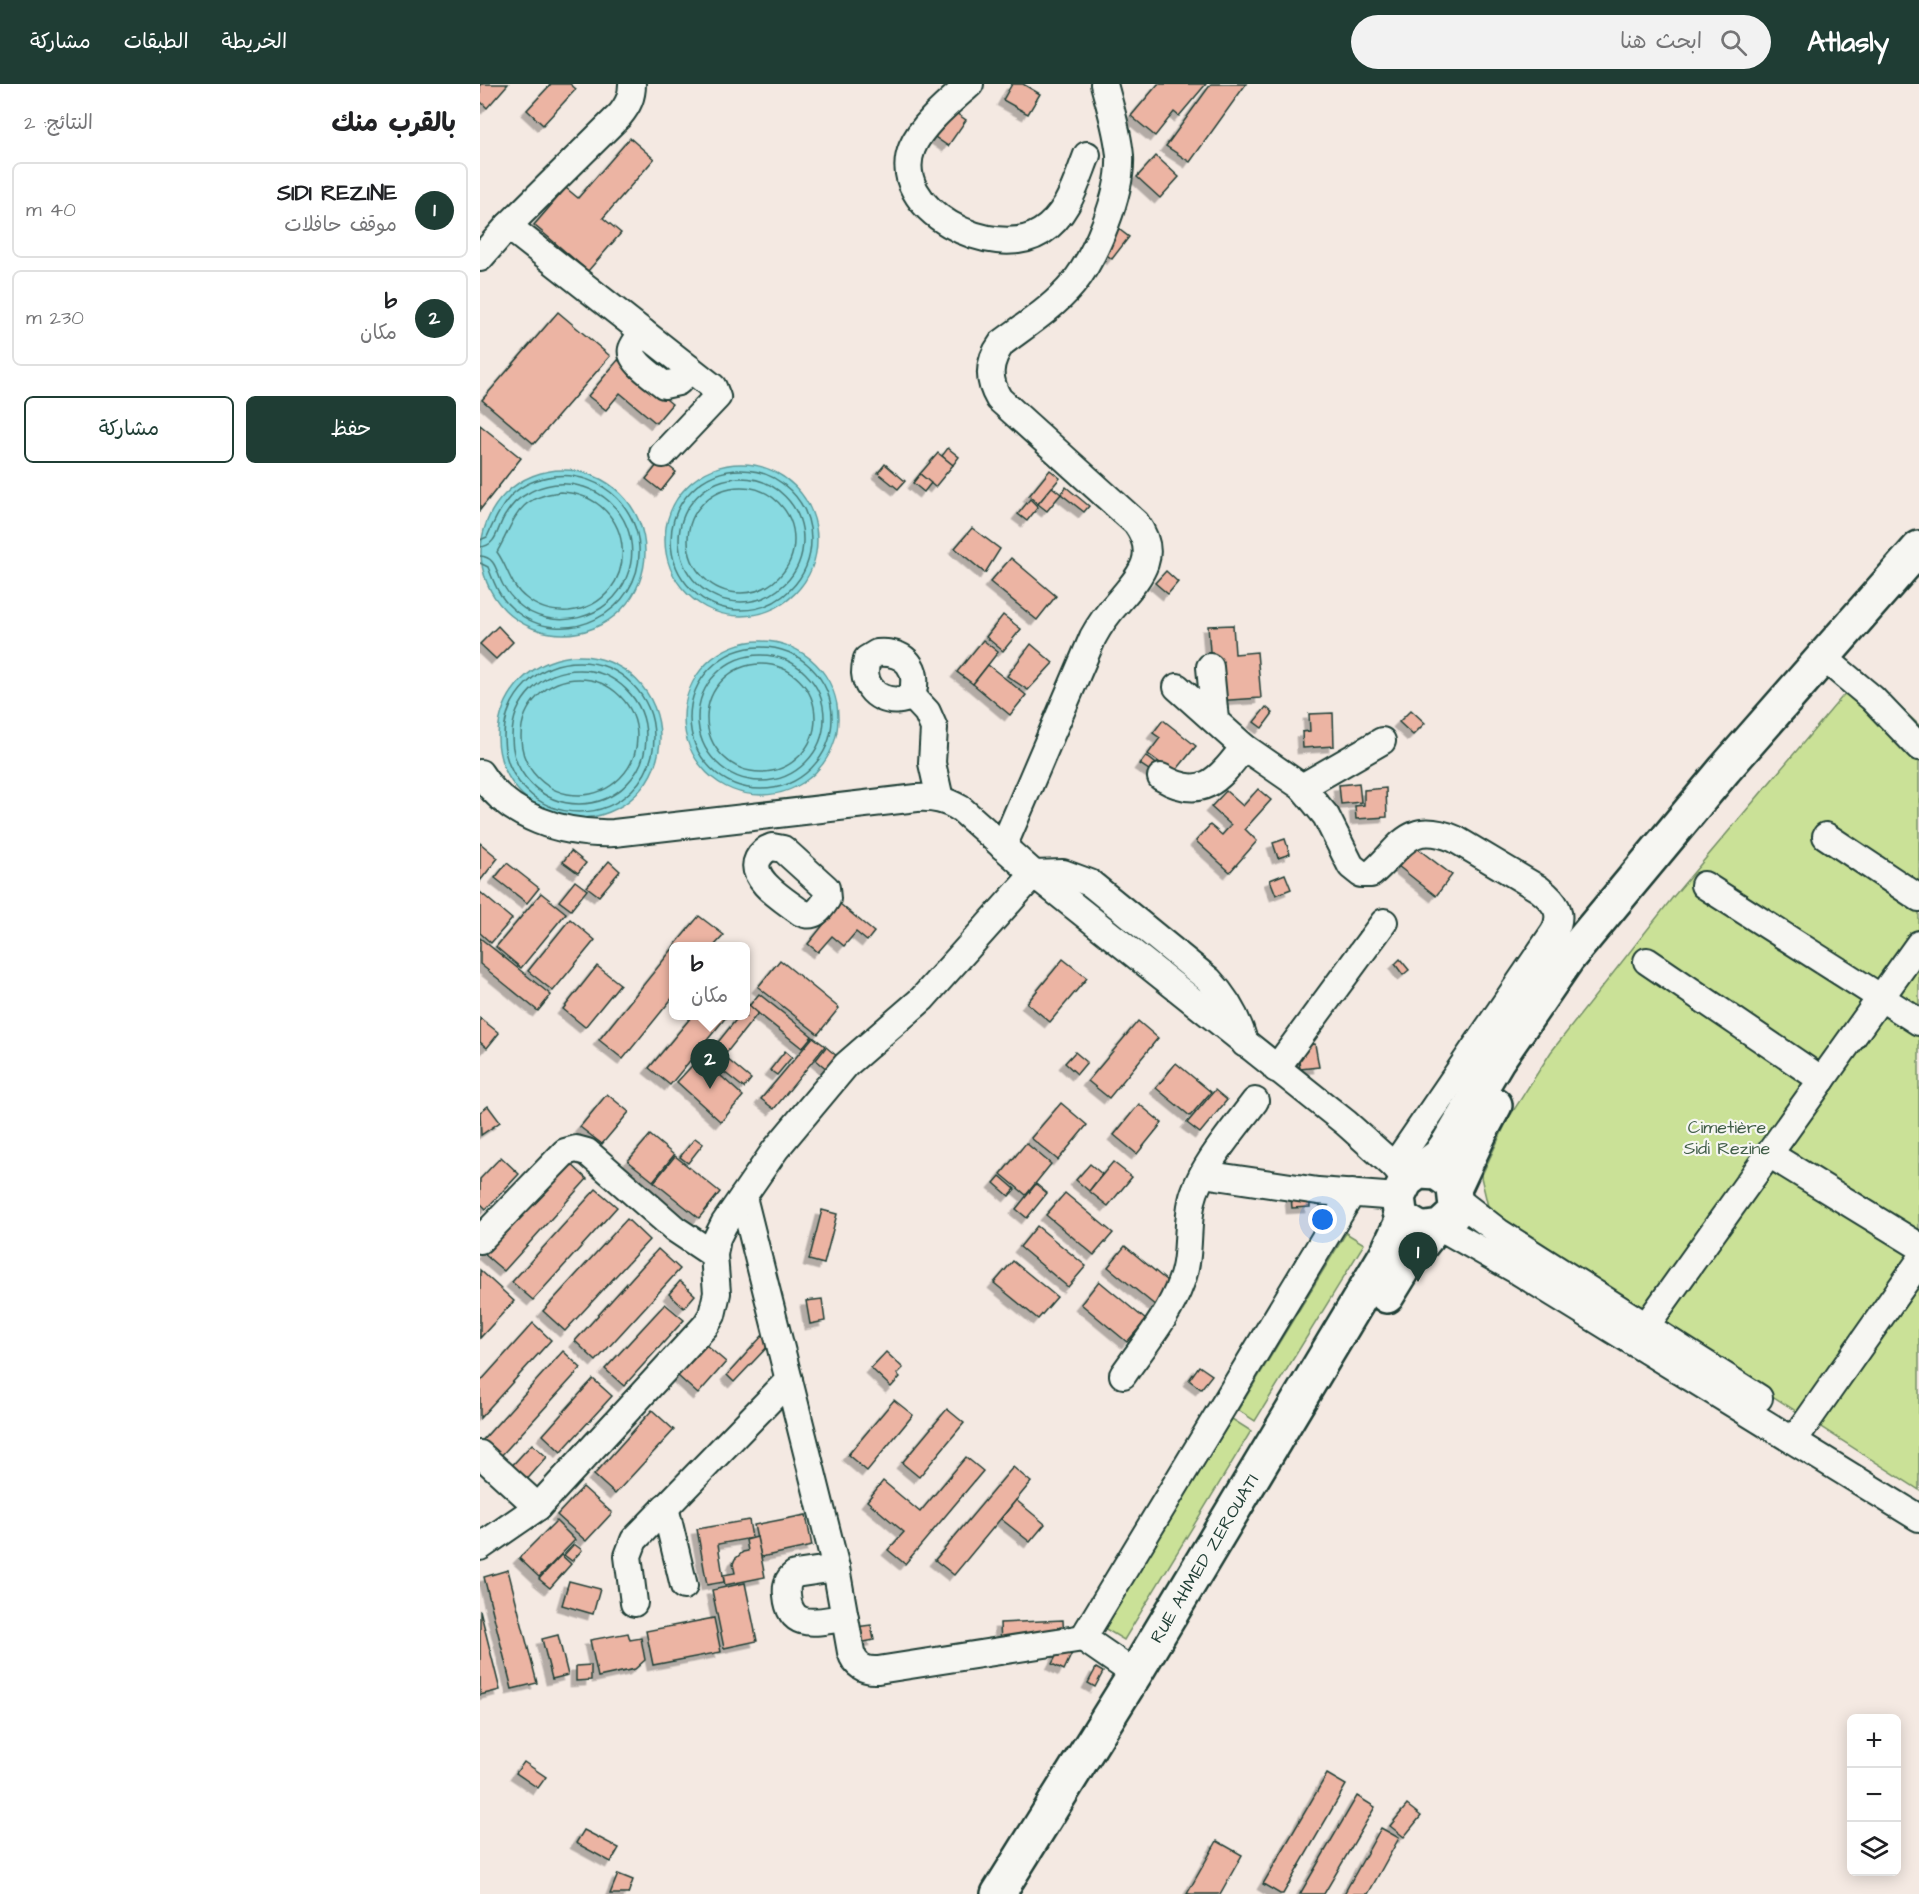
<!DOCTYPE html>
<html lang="ar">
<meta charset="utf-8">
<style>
:root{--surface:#fff;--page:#f2f2f2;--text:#202124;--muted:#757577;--line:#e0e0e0;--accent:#1f3d34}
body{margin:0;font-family:"Architects Daughter","Playpen Sans Arabic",sans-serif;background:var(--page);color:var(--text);direction:rtl}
.controls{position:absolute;right:18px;bottom:18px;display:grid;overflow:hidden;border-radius:9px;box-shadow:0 3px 15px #0003}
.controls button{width:54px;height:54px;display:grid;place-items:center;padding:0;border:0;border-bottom:2px solid var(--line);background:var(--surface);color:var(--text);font:30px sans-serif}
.you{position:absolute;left:843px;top:1136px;width:21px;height:21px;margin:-15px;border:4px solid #fff;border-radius:50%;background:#1a73e8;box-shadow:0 0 0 9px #1a73e833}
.badge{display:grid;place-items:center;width:39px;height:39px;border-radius:50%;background:var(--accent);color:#fff;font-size:20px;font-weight:700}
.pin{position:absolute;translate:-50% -50px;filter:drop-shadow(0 2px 3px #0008)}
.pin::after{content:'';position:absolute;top:32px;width:21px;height:18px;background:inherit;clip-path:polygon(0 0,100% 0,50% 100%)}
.popup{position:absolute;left:189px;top:858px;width:81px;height:78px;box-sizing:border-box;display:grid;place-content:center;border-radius:9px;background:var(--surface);filter:drop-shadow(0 2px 4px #0005);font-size:20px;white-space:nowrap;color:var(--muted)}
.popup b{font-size:22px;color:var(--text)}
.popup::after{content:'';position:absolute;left:50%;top:100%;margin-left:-12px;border:12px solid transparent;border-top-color:var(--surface)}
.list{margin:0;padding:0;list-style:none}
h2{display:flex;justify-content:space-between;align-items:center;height:78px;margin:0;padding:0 24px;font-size:26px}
h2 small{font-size:20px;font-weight:400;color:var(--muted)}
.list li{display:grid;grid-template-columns:39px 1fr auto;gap:18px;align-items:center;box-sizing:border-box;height:96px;margin:0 12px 12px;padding:0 12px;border:2px solid var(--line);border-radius:9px}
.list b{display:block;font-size:22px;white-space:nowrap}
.list p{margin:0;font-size:20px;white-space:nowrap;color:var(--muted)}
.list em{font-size:20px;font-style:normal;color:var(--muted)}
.actions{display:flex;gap:12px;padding:18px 24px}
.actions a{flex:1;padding:14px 0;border:2px solid var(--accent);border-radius:9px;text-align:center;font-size:21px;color:var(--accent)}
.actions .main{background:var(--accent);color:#fff}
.icon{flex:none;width:33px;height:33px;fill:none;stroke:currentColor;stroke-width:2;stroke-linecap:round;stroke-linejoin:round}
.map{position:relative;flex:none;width:1439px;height:1810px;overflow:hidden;direction:ltr}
header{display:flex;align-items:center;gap:36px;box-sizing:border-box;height:84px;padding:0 30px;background:var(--accent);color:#fff}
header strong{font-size:28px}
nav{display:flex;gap:33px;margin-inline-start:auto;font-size:21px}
.search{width:420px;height:54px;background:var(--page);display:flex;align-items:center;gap:15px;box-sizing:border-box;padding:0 21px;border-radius:33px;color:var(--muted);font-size:22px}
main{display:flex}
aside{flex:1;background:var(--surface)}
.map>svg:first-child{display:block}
.green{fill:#cae197;stroke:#748f66;stroke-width:1.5}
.water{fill:#88dae1;stroke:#5e9b9c;stroke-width:1.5}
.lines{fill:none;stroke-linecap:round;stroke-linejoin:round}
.shore{stroke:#497c79;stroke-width:1.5}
.building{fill:#ecb4a3;stroke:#1f3d34;stroke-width:1.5;filter:url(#shadow)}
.minor-casing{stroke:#1f3d34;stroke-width:30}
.major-casing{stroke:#1f3d34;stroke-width:38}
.minor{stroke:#f6f6f2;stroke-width:26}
.major{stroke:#f6f6f2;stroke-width:33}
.labels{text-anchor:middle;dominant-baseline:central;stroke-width:4.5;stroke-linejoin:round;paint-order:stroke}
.park-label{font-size:18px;fill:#415e48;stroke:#f6f6f2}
.street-label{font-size:18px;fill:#1f3d34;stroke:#f6f6f2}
</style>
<header>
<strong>Atlasly</strong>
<div class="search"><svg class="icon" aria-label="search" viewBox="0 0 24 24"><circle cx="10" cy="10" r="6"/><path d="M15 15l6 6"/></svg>ابحث هنا</div>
<nav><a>الخريطة</a><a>الطبقات</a><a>مشاركة</a></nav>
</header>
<main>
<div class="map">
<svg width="1439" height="1810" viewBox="0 0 1439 1810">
<defs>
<filter id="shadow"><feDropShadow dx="-5.5" dy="5.5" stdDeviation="0" flood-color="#0004"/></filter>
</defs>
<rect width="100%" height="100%" fill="#f4e9e2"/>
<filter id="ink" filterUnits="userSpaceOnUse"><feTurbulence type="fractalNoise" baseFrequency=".0167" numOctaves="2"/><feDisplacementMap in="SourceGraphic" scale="12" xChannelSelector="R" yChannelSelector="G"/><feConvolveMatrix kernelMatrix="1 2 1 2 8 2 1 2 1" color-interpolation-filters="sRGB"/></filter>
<g filter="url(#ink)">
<!-- green -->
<g class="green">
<polygon points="1383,588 1439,641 1439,1406 1010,1131 1001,1093 1028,1035 1071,968 1193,813"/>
<polygon points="866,1149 884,1160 775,1337 758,1326"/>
<polygon points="752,1335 771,1347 644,1556 624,1544"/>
</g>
<!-- water -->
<g class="water">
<circle cx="261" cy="456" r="76"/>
<circle cx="83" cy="468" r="82"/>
<circle cx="281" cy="634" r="77"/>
<circle cx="99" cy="653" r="81"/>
</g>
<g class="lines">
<!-- shore -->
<g class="shore">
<circle cx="261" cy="456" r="70"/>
<circle cx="261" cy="456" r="62"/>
<circle cx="261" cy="456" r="53"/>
<path d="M 80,408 C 160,411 163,519 89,527 C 73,528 58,524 46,514 C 30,502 28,483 17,468 C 36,435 35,414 80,408 Z"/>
<path d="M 0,456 L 7,453 C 22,418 34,398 74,392 C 97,389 121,398 137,414 C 150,427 158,445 159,463 C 163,528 83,569 33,525 C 19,513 14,499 8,483 L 0,479"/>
<path d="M 0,463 C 18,462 17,442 26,430 C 31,422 37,415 45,411 C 82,387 131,403 147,443 C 153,459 153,477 147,492 C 131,536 71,550 37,519 C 32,514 27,508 23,501 C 16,489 17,473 0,472"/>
<circle cx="281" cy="634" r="71"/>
<circle cx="281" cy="634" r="63"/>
<circle cx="99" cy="653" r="75"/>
<circle cx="281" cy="634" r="54"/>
<circle cx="99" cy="653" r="67"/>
<circle cx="99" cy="653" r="58"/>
</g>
</g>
<!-- building -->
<g class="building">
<polygon points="0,0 28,0 7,24 0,17"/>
<polygon points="71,0 90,0 96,5 63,41 47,26"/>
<polygon points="532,0 543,0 560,10 548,30 523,16"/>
<polygon points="678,0 726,0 699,32 694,28 675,52 651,32"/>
<polygon points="731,0 766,0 710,78 686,62"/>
<polygon points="473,27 486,36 468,62 455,53"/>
<polygon points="150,54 174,75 123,134 141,149 108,187 54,141 86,104 98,114"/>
<polygon points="676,72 699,93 680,114 657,93"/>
<polygon points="636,143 649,153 632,175 619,165"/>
<polygon points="78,228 130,272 54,360 2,316"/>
<polygon points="138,276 192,320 176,339 140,309 126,326 108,312"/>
<polygon points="0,341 41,374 0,426"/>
<polygon points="468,364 479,373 473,381 462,372"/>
<polygon points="458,369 473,381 455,403 440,390"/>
<polygon points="181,376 196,388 181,407 166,395"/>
<polygon points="405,380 425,397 418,405 398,389"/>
<polygon points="570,386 580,394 558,420 549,412"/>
<polygon points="440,390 451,399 444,408 433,399"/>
<polygon points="572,403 581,410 567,427 558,420"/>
<polygon points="586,403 609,422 604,428 581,410"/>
<polygon points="550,415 558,423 547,437 538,430"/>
<polygon points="492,444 520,465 505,489 475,464"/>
<polygon points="531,474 576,512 557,536 510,498"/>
<polygon points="686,487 698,498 688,510 675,499"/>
<polygon points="523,531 541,545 523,567 506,553"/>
<polygon points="753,541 755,570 777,568 781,614 734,617 728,542"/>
<polygon points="18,542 33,558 16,575 0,560"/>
<polygon points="503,556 518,568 493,600 477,588"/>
<polygon points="551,560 573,579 548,606 527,592"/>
<polygon points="508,581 546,611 530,631 493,600"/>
<polygon points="786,623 793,629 782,644 774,638"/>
<polygon points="931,626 945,639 933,651 919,638"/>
<polygon points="853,629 854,662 823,664 822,648 830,647 829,630"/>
<polygon points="683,636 716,662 694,689 668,670 680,654 673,649"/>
<polygon points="666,672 680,683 675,690 660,680"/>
<polygon points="879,699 881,718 861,720 859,701"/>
<polygon points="906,704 907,733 876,735 875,722 884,721 884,706"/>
<polygon points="778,705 791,716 765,745 777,757 750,788 716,757 730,741 742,751 751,741 731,723 746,707 763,722"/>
<polygon points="805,755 810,770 798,774 793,759"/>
<polygon points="929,758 972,791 956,812 913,778"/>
<polygon points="0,759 18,774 0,797"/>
<polygon points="91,767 106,779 98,789 83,778"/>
<polygon points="129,777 140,787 119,812 107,803"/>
<polygon points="27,779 59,804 47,819 15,794"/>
<polygon points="805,790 811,805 796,811 790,796"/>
<polygon points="95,797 107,806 91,826 79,817"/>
<polygon points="0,808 32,835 11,859 0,849"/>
<polygon points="61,809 86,829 41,884 16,863"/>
<polygon points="360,820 394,848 387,857 376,848 364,862 352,852 338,868 328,860"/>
<polygon points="219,832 244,851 234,862 194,862"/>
<polygon points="90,835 115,856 73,907 48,887"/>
<polygon points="0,854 71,911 58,927 0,880"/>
<polygon points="194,863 194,912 143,975 119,956"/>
<polygon points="583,875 607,894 570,938 547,919"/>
<polygon points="920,875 929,886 923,891 915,880"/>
<polygon points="300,876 359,924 338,950 278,903"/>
<polygon points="117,882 140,900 105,943 83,925"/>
<polygon points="279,910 332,952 322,964 269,922"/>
<polygon points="268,920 278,929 236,982 226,973 259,932 266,932"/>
<polygon points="212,932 247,932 190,1001 169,984"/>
<polygon points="0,934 19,949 7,964 0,958"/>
<polygon points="658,937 678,954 629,1014 608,997"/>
<polygon points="333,953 345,962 294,1025 281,1015"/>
<polygon points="835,960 839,983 820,985 817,962"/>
<polygon points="346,963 358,973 348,986 336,976"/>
<polygon points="305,967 312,973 297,991 290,986"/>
<polygon points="595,968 607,978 597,990 585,979"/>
<polygon points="220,973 263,1012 241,1038 197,998"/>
<polygon points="247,975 271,995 264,1004 239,984"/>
<polygon points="696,979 731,1008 710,1032 676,1004"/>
<polygon points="735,1006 747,1016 720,1049 707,1039"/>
<polygon points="127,1010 149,1028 122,1060 100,1043"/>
<polygon points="581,1019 607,1041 578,1076 551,1054"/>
<polygon points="659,1020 682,1039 657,1070 634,1051"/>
<polygon points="8,1022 20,1038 1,1051 0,1028"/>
<polygon points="170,1051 194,1071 173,1097 148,1077"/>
<polygon points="215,1054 223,1060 208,1079 200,1073"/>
<polygon points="546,1059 571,1080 546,1111 521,1090"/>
<polygon points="195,1072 240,1108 219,1134 174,1098"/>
<polygon points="21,1073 39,1090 6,1125 0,1119 0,1095"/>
<polygon points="87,1076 107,1095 24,1187 3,1169"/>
<polygon points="633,1078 652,1093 628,1122 609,1107"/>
<polygon points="610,1080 622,1090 609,1107 596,1096"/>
<polygon points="520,1092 535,1105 529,1112 514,1099"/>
<polygon points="556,1100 567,1109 547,1134 536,1125"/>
<polygon points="116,1105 137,1123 53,1216 32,1198"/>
<polygon points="585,1109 633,1149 614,1171 566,1131"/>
<polygon points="830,1111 830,1123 812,1124 811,1112"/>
<polygon points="342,1126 357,1130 344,1180 329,1176"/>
<polygon points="147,1135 169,1156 85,1247 63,1227"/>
<polygon points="557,1142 606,1182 588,1203 540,1163"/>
<polygon points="645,1162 693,1202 676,1222 628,1183"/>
<polygon points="178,1165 200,1185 116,1277 95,1257"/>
<polygon points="533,1177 577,1213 558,1235 514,1199"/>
<polygon points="0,1186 34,1217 0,1254"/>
<polygon points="200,1197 215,1211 204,1224 189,1210"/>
<polygon points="619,1197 666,1236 647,1258 601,1220"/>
<polygon points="342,1215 345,1237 330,1240 326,1217"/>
<polygon points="185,1220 204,1236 144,1302 125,1285"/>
<polygon points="53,1239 71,1256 0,1334 0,1298"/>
<polygon points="282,1252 290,1260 254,1298 247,1291"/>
<polygon points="226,1261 246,1278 218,1310 198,1292"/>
<polygon points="83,1267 101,1284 19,1374 1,1358"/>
<polygon points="406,1268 423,1284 417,1290 420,1293 411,1303 391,1284"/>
<polygon points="719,1282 732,1291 721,1305 709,1296"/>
<polygon points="113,1295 132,1312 81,1368 63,1351"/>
<polygon points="414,1316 433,1331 387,1387 368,1371"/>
<polygon points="467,1325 484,1339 439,1393 422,1379"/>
<polygon points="172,1326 194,1346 135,1410 114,1391"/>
<polygon points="52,1360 67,1373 43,1400 28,1386"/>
<polygon points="486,1373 503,1387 425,1480 408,1466 424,1448 387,1417 403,1397 440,1428"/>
<polygon points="533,1383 551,1398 474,1491 455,1476"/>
<polygon points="103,1403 132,1429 106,1457 77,1431"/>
<polygon points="536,1416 565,1440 550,1458 521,1435"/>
<polygon points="326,1431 332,1462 281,1473 274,1441"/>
<polygon points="269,1436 272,1454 238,1460 244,1498 227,1501 217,1445"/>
<polygon points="76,1437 95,1456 59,1493 39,1474"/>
<polygon points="277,1453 285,1493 245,1501 243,1491 255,1489 253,1480 255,1475 263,1468 268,1467 266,1456"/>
<polygon points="94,1460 102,1466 92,1477 84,1471"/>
<polygon points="81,1471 91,1480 70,1504 59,1495"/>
<polygon points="28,1486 57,1599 32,1605 4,1493"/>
<polygon points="89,1497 120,1505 113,1530 82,1521"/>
<polygon points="265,1499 277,1557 244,1564 232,1506"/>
<polygon points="0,1526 20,1606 0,1611"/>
<polygon points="234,1534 241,1568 173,1581 166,1547"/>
<polygon points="583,1536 584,1557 521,1560 520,1539"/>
<polygon points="391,1541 394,1556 379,1559 376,1543"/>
<polygon points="148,1549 150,1556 161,1554 165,1576 155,1585 118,1593 110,1556"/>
<polygon points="78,1551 88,1591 72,1595 62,1555"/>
<polygon points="581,1563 592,1569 584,1586 572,1580"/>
<polygon points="111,1581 111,1596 96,1597 96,1582"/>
<polygon points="616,1584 623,1588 615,1603 608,1599"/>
<polygon points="44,1678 66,1693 58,1704 36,1689"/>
<polygon points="847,1690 866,1701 803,1810 800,1810 783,1800"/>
<polygon points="877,1712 895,1723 844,1810 820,1810"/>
<polygon points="927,1721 941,1732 924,1753 910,1742"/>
<polygon points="901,1744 919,1754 888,1810 864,1810"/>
<polygon points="104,1746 139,1764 131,1778 96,1759"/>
<polygon points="737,1757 762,1771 740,1810 707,1810"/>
<polygon points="138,1790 153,1796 148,1810 130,1810"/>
</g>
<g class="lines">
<!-- minor casing -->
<g class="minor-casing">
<g id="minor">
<path d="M 490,0 C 471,17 441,41 432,64 C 408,125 513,178 561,148 C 588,131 596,99 607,71"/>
<polyline points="28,142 233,303 237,313 183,370"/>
<path d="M 0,174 L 28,142 L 140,31 C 148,21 152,13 152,0"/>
<path d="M 163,248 C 160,253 154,259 152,265 C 148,276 176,294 184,301 L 198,298 L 210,285"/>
<path d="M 397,569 C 426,567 440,584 432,612 C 413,623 387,613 385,589 C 385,585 386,579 387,575 Z"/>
<polyline points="730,583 735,636"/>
<polyline points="1356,584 1392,614 1439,663"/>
<path d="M 697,603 L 764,663 L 822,703 L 846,732 L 871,782 L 881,790 L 891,790 C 921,765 927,735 975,755 L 1059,805 C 1074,817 1085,828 1074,848 L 914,1082"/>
<polyline points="432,612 447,628 454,644 452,679 460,715"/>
<path d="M 0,689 C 28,734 84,751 134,749 L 437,714 C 454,713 466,716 481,725 L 554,790 L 866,1039 L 914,1082 L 926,1097"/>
<path d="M 681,693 C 723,718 739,695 764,663"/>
<polyline points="822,703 902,657"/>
<polyline points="1346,752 1439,814"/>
<path d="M 292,763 L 303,765 L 346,804 L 347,815 C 340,826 334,835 320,828 C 306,817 268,795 278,775 C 281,769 286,765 292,763 Z"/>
<path d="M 523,763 L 613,553 C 620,540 628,529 638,518 C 660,492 680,472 656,439 L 519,315 C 507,295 508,278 522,259 C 546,241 574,223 593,200 C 616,172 642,108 640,72 C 638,48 630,23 624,0"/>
<polyline points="1224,801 1439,938"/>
<polyline points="1167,877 1342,996"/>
<polyline points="796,985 904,838"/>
<polyline points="1289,1070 1439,1162"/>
<polyline points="723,1090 838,1107 918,1113"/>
<path d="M 263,1113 L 356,1484 L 371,1568 C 375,1581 384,1587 398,1586 L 603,1554"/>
<polyline points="976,1115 1020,1149 1279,1314"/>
<polyline points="960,1143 1036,1186 1439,1434"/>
<polyline points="0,1156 85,1068 96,1065 107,1068 195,1145 234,1171"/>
<polyline points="1166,1242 1439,860"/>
<path d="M 643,1291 C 663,1262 689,1232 701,1198 C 711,1173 706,1143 712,1117 C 719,1085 755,1044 775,1017"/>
<polyline points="1314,1356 1439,1178"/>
<polyline points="0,1370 58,1423"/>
<polyline points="185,1423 204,1502"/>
<path d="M 0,1463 L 58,1423 L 226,1241 L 232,1231 L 237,1209 L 234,1171 L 237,1154 L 244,1140 L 295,1066 L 366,981 L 442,915 L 554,790 L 583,789 L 610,799 L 729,896 C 747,915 758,935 765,960"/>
<path d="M 356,1484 L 315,1490 C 307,1496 306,1502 307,1511 C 310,1548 338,1537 365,1534"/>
<polyline points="154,1519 148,1472 154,1456 309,1296"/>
<polyline points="655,1590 603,1554 872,1109"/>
</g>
</g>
<!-- major casing -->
<g class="major-casing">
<g id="major">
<polyline points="940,1088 957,1089 970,1098 974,1105 976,1123 973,1131 960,1143 946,1145 938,1144 923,1135 920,1128 918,1113 926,1097 959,1072 969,1058 1017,977 1088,874 1245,685 1439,464"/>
<polyline points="974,1105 1002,1045 1015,1021"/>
<polyline points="907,1212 931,1173 954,1145"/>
<path id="s1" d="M 518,1810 L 655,1590 L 907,1169 L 923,1135"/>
</g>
</g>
<!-- minor -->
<use href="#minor" class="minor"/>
<!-- major -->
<use href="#major" class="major"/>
</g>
</g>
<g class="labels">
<!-- park labels -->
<g class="park-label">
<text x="1247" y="1043">Cimetière<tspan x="1247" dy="21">Sidi Rezine</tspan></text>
</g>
<!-- street labels -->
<g class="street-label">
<text stroke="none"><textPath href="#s1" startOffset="394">RUE AHMED ZEROUATI</textPath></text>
</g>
</g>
</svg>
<div class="controls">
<button>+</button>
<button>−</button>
<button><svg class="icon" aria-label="layers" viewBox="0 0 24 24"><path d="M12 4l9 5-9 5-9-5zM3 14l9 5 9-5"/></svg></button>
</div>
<div class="you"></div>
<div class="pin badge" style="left:938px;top:1198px">1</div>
<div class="pin badge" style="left:230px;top:1005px">2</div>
<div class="popup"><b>b</b>مكان</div>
</div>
<aside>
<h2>بالقرب منك<small>النتائج: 2</small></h2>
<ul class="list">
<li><span class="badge">1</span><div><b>SIDI REZINE</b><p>موقف حافلات</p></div><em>40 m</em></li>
<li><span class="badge">2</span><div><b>b</b><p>مكان</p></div><em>230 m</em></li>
</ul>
<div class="actions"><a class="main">حفظ</a><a>مشاركة</a></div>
</aside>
</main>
